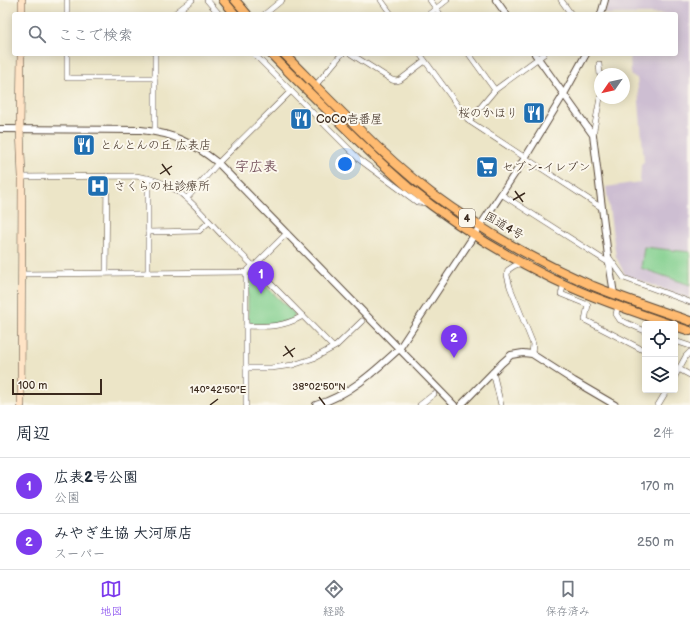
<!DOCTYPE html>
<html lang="ja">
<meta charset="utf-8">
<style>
:root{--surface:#fff;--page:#f2f2f3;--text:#1f2937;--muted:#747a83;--line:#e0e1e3;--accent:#7c3aed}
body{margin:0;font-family:"Balsamiq Sans","Klee One",sans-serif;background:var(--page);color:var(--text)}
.controls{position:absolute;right:12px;bottom:12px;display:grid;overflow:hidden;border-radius:4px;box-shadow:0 2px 10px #0003}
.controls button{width:36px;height:36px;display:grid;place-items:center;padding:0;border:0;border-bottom:1px solid var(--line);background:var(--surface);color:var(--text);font:20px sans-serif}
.compass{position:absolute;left:594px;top:68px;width:36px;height:36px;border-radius:50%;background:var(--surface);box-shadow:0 2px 10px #0003;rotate:236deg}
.scale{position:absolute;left:12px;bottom:10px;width:90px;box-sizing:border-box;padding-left:4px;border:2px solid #3b2a1e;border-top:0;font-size:11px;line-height:14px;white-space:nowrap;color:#3b2a1e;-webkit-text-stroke:3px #fbf7ec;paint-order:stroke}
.you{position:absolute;left:345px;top:164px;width:14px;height:14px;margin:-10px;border:3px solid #fff;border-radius:50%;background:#1a73e8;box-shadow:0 0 0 6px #1a73e833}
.badge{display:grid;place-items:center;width:26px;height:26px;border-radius:50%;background:var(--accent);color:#fff;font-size:13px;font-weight:700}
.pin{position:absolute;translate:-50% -33px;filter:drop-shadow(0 1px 2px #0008)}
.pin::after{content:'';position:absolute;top:21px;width:14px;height:12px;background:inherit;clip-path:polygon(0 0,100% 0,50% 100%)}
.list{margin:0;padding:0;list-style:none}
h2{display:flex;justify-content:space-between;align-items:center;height:52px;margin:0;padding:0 16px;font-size:17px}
h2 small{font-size:13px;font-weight:400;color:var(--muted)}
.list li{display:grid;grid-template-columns:26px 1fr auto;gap:12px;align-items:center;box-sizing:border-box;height:56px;padding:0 16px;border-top:1px solid var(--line)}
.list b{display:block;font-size:15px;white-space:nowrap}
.list p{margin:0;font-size:13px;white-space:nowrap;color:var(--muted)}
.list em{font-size:13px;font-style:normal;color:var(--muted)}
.icon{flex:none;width:22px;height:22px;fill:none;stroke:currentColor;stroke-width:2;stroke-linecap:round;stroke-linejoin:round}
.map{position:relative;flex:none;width:690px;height:405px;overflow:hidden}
.search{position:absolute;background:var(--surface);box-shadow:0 2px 10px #0003;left:12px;right:12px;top:12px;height:44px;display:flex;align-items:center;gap:10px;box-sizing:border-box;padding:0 14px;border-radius:4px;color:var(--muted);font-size:15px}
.sheet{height:164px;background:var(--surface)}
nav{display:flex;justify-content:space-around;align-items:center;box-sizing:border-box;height:56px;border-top:1px solid var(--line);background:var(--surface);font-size:11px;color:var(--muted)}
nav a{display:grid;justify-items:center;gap:2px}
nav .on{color:var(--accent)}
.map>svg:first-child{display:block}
.industrial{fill:#cdbed2}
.green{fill:#82cf8e;stroke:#5e7c56}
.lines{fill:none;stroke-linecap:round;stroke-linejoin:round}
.minor-casing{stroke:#564637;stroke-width:6}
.tertiary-casing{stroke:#564637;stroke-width:8}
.secondary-casing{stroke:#564637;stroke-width:8}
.trunk-casing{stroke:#564637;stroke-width:10}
.minor{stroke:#fff;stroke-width:5}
.tertiary{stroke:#fff;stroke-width:6}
.secondary{stroke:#ffe4c6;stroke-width:7}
.trunk{stroke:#ffbb71;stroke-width:8}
.ticks{fill:none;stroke:#3b2a1e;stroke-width:1.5}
.labels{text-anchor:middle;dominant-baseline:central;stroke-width:4;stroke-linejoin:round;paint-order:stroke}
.shield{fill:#fbf7ec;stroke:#75685c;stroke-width:1}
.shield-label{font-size:11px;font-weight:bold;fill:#3b2a1e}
.poi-label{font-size:12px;fill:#3b2a1e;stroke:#fbf7ec;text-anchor:start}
.street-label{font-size:12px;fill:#3b2a1e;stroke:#fbf7ec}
.quarter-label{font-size:14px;font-weight:bold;fill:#795660;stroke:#fbf7ec}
.ticks-label{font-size:10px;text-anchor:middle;fill:#3b2a1e;stroke:#fbf7ec;stroke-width:4;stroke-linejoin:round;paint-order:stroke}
</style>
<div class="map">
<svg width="690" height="405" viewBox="0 0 690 405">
<rect width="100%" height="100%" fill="#fbf7ec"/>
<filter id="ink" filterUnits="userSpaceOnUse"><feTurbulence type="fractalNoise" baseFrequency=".025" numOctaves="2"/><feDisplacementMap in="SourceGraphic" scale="8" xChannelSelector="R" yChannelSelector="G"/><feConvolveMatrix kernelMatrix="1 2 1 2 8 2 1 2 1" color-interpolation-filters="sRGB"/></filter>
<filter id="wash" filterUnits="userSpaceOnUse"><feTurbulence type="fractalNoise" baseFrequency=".012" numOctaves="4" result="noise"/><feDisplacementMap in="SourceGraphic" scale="16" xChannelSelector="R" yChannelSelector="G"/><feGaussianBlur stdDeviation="0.9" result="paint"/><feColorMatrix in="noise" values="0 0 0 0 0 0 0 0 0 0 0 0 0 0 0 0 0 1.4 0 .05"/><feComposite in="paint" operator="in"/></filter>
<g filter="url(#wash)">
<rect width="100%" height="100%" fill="#ece5c7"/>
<!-- industrial -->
<polygon class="industrial" points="609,0 690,0 690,299 625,275 616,257 606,187 640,182 641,164 644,162 637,78 631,76 630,54 676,54 676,14 604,14"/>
<!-- green -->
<g class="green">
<polygon points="644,247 690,252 690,285 641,268"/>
<path d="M 251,272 L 295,314 L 292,320 C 276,324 264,325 248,324 L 248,274 Z"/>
</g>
</g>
<g filter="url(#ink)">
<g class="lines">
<!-- minor casing -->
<g class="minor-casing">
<g id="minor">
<polyline points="67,0 67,14"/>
<polyline points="207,0 219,14"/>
<polyline points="381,0 391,14"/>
<polyline points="430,0 440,14"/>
<polyline points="561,0 571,14"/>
<polyline points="174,14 192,0"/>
<polyline points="265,14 282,0"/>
<polyline points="429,14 447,0"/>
<polyline points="67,54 67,78 155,78"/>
<polyline points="254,54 360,160 417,202 427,203"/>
<polyline points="351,54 392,80 396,81 400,80 425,61"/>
<polyline points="420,54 469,121 602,208"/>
<polyline points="469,54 495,90"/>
<polyline points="599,64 600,75"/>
<polyline points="315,86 340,56 342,54"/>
<polyline points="469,121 495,90 544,54"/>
<polyline points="155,131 155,54"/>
<polyline points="593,135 600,98"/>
<path d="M 22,177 L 136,176 C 150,178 164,182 176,190 C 194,202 208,221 224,237 C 261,273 297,310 333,347"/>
<polyline points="501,194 609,263"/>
<polyline points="187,198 218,163 291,91"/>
<polyline points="148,232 199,231 209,222"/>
<polyline points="608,256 624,278 690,302"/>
<polyline points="521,263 514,266 508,270 507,275 510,287 533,344 532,354"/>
<polyline points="254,266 287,233"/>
<polyline points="106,273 107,176"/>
<polyline points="148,273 148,178"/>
<polyline points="21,274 246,272 253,265"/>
<polyline points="564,284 561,294 588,305 585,320 645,351"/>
<polyline points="618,306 616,314 620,320 645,331"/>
<path d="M 246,326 C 268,327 283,327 303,316"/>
<polyline points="675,341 690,346"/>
<polyline points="675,367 690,375"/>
<polyline points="246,368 271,368 293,365 314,358 336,346 362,321"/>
<polyline points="493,372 501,405"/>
<polyline points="675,376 686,356 690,352"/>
<polyline points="246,405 246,272"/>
<polyline points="420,405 434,394"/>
<polyline points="658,405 667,390"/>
</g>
</g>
<!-- tertiary casing -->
<g class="tertiary-casing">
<g id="tertiary">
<polyline points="496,0 506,14"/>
<polyline points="601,14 605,0"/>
<polyline points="535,54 593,135 608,256 614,294"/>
<path d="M 0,129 L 141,130 C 173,133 193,143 218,163 L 454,405"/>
<path d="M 316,405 C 348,396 375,371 399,349 L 525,158 L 564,94 L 586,54"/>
<polyline points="461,405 502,363 511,355 523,353 532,354 574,381 615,405"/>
</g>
</g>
<!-- secondary casing -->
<g class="secondary-casing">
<g id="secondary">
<polyline points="22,14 22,0"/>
<polyline points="21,405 22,177 20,128 21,54"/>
</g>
</g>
<!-- trunk casing -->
<g class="trunk-casing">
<g id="trunk">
<polyline points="223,0 235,14"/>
<polyline points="235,0 247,14"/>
<path d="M 271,54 C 291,75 311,94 331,114 C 356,139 381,164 408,187 C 450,221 495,250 543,274 C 583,295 627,309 669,324"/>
<path d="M 284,54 C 308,78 332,103 357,127 C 380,150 405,173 431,193 C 481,230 536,261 593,286 C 625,299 658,310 690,321"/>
<polyline points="675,326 690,331"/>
</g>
</g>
<!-- minor -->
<use href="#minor" class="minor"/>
<!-- tertiary -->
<use href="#tertiary" class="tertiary"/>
<!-- secondary -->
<use href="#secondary" class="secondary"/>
<!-- trunk -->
<use href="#trunk" class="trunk"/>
</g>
</g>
<!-- ticks -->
<path class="ticks" d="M 162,164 L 170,175M 160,174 L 172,166M 515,191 L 523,202M 513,200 L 525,193M 285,346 L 293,357M 283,356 L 295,348M 319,397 L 325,405M 210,405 L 218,399"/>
<!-- icons -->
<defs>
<g id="restaurant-square" transform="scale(1.15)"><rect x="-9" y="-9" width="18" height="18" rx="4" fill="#1f6fb2" stroke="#fbf7ec"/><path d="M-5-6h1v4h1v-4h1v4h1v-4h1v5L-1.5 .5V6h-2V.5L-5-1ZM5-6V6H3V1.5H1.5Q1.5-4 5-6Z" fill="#fff"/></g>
<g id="supermarket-square" transform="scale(1.15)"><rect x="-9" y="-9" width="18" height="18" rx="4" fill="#1f6fb2" stroke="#fbf7ec"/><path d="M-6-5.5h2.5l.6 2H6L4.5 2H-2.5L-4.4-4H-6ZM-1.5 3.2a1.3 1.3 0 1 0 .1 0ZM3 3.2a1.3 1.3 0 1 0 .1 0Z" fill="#fff"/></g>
<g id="hospital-square" transform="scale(1.15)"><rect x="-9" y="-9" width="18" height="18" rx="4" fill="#1f6fb2" stroke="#fbf7ec"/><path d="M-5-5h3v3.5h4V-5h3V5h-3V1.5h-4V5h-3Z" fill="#fff"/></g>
</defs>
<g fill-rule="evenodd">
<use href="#restaurant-square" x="534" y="113"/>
<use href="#restaurant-square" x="301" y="119"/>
<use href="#restaurant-square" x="84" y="145"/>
<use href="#supermarket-square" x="487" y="167"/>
<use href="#hospital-square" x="98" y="186"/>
</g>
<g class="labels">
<!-- shield labels -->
<rect class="shield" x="459" y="209" width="16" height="18" rx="3"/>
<g class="shield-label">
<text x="467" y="218">4</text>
</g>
<!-- poi labels -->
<g class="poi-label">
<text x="518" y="113" text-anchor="end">桜のかほり</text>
<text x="316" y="119">CoCo壱番屋</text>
<text x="100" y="145">とんとんの丘 広表店</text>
<text x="502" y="167">セブン-イレブン</text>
<text x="114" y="186">さくらの杜診療所</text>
</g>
<!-- street labels -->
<g class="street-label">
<text transform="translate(504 226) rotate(30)">国道4号</text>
</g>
<!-- quarter labels -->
<g class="quarter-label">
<text x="256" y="166">字広表</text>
</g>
</g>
<g class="ticks-label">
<text x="319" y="390">38°02'50"N</text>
<text x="218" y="393">140°42'50"E</text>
</g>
</svg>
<div class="controls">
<button><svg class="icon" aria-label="locate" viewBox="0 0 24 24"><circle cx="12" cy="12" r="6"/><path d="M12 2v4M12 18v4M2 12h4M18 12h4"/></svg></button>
<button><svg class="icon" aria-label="layers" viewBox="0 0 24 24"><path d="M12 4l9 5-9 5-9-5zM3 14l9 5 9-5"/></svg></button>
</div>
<svg class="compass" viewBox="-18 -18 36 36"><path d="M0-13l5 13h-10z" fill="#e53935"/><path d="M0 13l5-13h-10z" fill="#747a83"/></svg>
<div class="scale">100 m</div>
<div class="you"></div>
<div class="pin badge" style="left:261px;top:294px">1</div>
<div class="pin badge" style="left:454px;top:358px">2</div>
<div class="search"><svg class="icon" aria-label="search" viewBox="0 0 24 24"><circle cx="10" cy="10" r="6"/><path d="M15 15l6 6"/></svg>ここで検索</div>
</div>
<section class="sheet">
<h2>周辺<small>2件</small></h2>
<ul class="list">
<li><span class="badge">1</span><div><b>広表2号公園</b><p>公園</p></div><em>170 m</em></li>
<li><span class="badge">2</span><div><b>みやぎ生協 大河原店</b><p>スーパー</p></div><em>250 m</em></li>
</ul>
</section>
<nav>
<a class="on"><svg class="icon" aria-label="map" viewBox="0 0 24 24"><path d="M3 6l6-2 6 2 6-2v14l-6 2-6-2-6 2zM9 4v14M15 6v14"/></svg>地図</a>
<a><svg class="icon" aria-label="directions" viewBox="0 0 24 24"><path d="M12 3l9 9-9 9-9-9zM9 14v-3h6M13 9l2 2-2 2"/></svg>経路</a>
<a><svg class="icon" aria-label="saved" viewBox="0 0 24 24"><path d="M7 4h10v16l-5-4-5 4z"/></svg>保存済み</a>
</nav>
